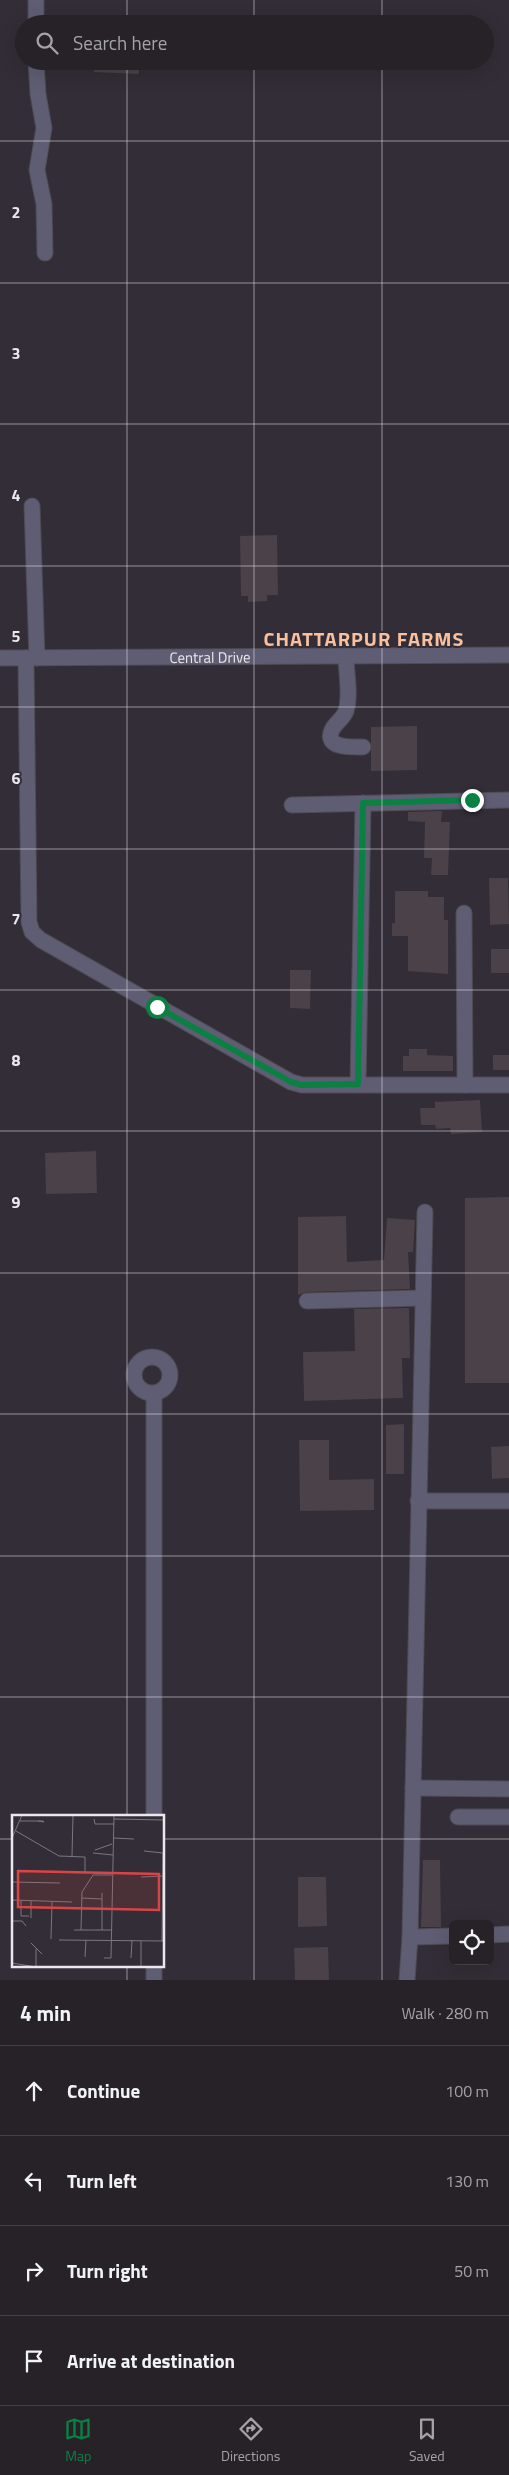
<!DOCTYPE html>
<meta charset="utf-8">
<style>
:root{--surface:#262228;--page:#322f34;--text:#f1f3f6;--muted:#a4a4a8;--line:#423f45;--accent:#0b8043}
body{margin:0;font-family:"Titillium Web",sans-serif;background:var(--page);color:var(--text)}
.controls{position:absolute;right:15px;bottom:15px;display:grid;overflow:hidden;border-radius:8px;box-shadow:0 5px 20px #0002}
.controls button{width:45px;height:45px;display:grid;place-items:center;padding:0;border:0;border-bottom:1px solid var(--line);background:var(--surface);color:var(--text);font:25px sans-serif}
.stop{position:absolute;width:15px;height:15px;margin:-11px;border:4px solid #0b8043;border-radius:50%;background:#fff}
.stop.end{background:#0b8043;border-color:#fff;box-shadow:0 1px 5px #0008}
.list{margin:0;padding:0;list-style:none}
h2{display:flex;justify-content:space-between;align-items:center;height:65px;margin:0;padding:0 20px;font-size:21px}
h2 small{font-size:16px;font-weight:400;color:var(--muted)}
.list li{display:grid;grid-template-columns:32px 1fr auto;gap:15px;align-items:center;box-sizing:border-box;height:90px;padding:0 20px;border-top:1px solid var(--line)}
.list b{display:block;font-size:19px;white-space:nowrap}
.list em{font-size:16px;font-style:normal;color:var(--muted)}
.icon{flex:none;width:28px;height:28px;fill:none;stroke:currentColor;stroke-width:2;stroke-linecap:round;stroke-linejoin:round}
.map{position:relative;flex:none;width:509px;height:1980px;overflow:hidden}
.search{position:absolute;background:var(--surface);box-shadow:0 5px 20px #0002;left:15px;right:15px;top:15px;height:55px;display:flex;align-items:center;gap:12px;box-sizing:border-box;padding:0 18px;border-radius:28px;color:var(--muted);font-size:19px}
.sheet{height:425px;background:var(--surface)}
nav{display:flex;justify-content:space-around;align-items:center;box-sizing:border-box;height:70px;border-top:1px solid var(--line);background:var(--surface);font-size:14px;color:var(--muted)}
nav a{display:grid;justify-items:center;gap:2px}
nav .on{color:var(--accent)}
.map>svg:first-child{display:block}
.building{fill:#4a4149}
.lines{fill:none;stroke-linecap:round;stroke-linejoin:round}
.street-casing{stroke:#4f4b53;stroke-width:17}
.street{stroke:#5e5d73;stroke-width:15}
.route{stroke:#0b8043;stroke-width:6}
.grid{fill:none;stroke:#eae7ed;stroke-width:1;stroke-opacity:0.55}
.labels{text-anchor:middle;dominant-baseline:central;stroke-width:4;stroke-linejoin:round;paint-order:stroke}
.street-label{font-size:15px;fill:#eae7ed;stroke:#322d36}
.district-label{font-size:20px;font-weight:bold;letter-spacing:1px;fill:#f9c09e;stroke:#322d36}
.inset-road{fill:none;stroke:#7c777f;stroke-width:1}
.view{fill:#d94546;fill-opacity:0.15;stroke:#d94546;stroke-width:2.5}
.inset-edge{fill:none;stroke:#eae7ed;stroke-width:2.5}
.grid-label{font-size:16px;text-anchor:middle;font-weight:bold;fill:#eae7ed;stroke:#322d36;stroke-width:4;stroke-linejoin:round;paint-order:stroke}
</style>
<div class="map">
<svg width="509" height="1980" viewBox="0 0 509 1980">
<rect width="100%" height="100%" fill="#322d36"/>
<!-- building -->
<g class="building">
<polygon points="94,61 139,61 139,74 94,72"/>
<polygon points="277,535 278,595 267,595 267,601 248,602 248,596 241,596 240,536"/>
<polygon points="417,726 417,770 371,771 371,727"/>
<polygon points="442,811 441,822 450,822 448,875 431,875 432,858 424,858 425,822 408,821 408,812"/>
<polygon points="489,878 508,878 509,924 490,925"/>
<polygon points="395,891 428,891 428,897 444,897 444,920 448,920 448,974 408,971 408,936 392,936 392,923 395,923"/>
<rect x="491" y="949" width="18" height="24"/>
<polygon points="290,970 311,970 310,1009 290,1008"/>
<polygon points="409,1049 427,1049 427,1055 453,1056 453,1071 403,1071 403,1056 409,1056"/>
<rect x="493" y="1055" width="16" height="15"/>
<polygon points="480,1100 482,1132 451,1134 450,1128 436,1129 435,1125 421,1125 420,1108 435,1108 435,1102"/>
<polygon points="96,1151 97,1193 46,1194 45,1153"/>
<polygon points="509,1197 509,1383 465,1383 465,1198"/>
<polygon points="346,1216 347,1262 384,1260 387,1218 415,1220 413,1252 408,1252 410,1289 307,1292 298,1295 298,1217"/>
<polygon points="409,1308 410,1358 402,1358 403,1398 304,1401 303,1352 355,1351 354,1309"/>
<polygon points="404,1424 404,1474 386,1474 386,1425"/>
<polygon points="299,1440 329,1440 329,1480 374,1479 374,1510 300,1511"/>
<polygon points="509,1446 509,1478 492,1479 491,1447"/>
<polygon points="423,1860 440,1860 441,1927 421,1927"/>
<polygon points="298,1877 326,1877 327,1926 298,1927"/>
<polygon points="328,1947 329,1980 295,1980 294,1948"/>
</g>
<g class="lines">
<!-- street casing -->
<g class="street-casing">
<g id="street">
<polyline points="36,0 36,24"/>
<polyline points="36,61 38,94 44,128 37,170 44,204 45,253"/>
<polyline points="32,506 37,658"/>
<path d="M 346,656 C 346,673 351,695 346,711 C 343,719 335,723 332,730 C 323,749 354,747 363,747"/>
<path id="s1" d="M 0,658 L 509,655"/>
<polyline points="26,658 29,922 32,932 41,940 291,1082 302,1085 509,1085"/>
<polyline points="292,805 509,800"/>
<polyline points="464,913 465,1085"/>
<polyline points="358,1084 363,803"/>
<polyline points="307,1301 423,1298"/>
<circle cx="152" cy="1375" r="18"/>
<polyline points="418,1501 509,1501"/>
<polyline points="413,1788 509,1789"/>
<polyline points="154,1816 154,1394"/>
<polyline points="458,1817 509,1817"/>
<polyline points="490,1935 509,1934"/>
<polyline points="410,1937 453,1936"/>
<polyline points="154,1980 154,1966"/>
<polyline points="407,1980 410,1937 425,1212"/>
</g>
</g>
<!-- street -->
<use href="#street" class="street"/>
</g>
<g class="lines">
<!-- route -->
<polyline class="route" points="157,1007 291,1082 302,1085 358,1084 363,803 472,800"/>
</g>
<!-- grid -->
<path class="grid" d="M 127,0 L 127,24M 254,0 L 254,24M 382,0 L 382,24M 127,61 L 127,1816M 254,61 L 254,1980M 382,61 L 382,1980M 0,141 L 509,141M 0,283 L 509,283M 0,424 L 509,424M 0,566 L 509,566M 0,707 L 509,707M 0,849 L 509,849M 0,990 L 509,990M 0,1131 L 509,1131M 0,1273 L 509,1273M 0,1414 L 509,1414M 0,1556 L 509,1556M 0,1697 L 509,1697M 0,1839 L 14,1839M 164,1839 L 509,1839M 127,1966 L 127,1980"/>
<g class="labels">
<!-- street labels -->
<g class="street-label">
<text stroke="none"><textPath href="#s1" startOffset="210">Central Drive</textPath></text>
</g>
<!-- district labels -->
<g class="district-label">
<text x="364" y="638">CHATTARPUR FARMS</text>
</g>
</g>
<!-- overview -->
<g transform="translate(12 1815)">
<rect width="152" height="152" fill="#322d36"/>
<path class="inset-road" d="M 82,4 L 83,9 L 102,9M 102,4 L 153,5M 8,6 L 31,6 L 32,7 L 26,6M 4,16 L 47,41 L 73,42 L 73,57M 0,23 L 10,0M 101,23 L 122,24M 152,27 L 152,0M 83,35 L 100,29M 132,36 L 151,38 L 150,126M 81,38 L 101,40M 60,41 L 61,0M 129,62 L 151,61M 0,67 L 48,68M 90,78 L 90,115M 70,83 L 90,84M 0,85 L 60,87M 9,85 L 9,101 L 17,101M 19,103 L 19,86M 0,106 L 10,106 L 14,111M 62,115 L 100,115M 69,115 L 70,77 L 81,60 L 100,60M 39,124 L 40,87M 47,125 L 153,126M 129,126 L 129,152 L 131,152M 19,128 L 30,139M 24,134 L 24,152M 73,142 L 74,125M 92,143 L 99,143 L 102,0M 119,143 L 120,125M 0,148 L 24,152"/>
<path class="view" d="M 6,56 L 147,59 L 147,95 L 6,92 Z"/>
<rect width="152" height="152" class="inset-edge"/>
</g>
<g class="grid-label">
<text x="16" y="218">2</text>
<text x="16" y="359">3</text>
<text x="16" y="501">4</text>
<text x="16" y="642">5</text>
<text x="16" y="784">6</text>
<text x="16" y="925">7</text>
<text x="16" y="1066">8</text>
<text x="16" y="1208">9</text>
</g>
</svg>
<div class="controls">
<button><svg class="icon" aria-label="locate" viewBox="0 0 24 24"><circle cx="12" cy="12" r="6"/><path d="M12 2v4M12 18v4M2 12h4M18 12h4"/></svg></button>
</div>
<div class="stop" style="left:157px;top:1007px"></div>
<div class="stop end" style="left:472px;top:800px"></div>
<div class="search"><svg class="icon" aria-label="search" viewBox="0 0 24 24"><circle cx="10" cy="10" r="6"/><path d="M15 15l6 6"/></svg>Search here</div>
</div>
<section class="sheet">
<h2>4 min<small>Walk · 280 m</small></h2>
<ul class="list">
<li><svg class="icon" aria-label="ahead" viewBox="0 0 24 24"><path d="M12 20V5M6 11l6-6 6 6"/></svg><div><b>Continue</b></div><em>100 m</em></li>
<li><svg class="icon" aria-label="left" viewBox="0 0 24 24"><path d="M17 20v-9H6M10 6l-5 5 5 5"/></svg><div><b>Turn left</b></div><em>130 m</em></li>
<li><svg class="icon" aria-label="right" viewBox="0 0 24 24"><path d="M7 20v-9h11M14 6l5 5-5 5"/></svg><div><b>Turn right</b></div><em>50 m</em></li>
<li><svg class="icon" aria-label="arrive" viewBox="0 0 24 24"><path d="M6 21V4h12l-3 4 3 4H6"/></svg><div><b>Arrive at destination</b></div></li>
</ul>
</section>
<nav>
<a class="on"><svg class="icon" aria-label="map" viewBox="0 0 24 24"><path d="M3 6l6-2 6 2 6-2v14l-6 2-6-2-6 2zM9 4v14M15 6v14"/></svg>Map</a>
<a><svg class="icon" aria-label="directions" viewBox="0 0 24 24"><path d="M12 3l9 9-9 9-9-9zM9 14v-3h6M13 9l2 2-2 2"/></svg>Directions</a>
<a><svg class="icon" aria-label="saved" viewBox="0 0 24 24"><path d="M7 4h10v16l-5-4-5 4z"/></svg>Saved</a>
</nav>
